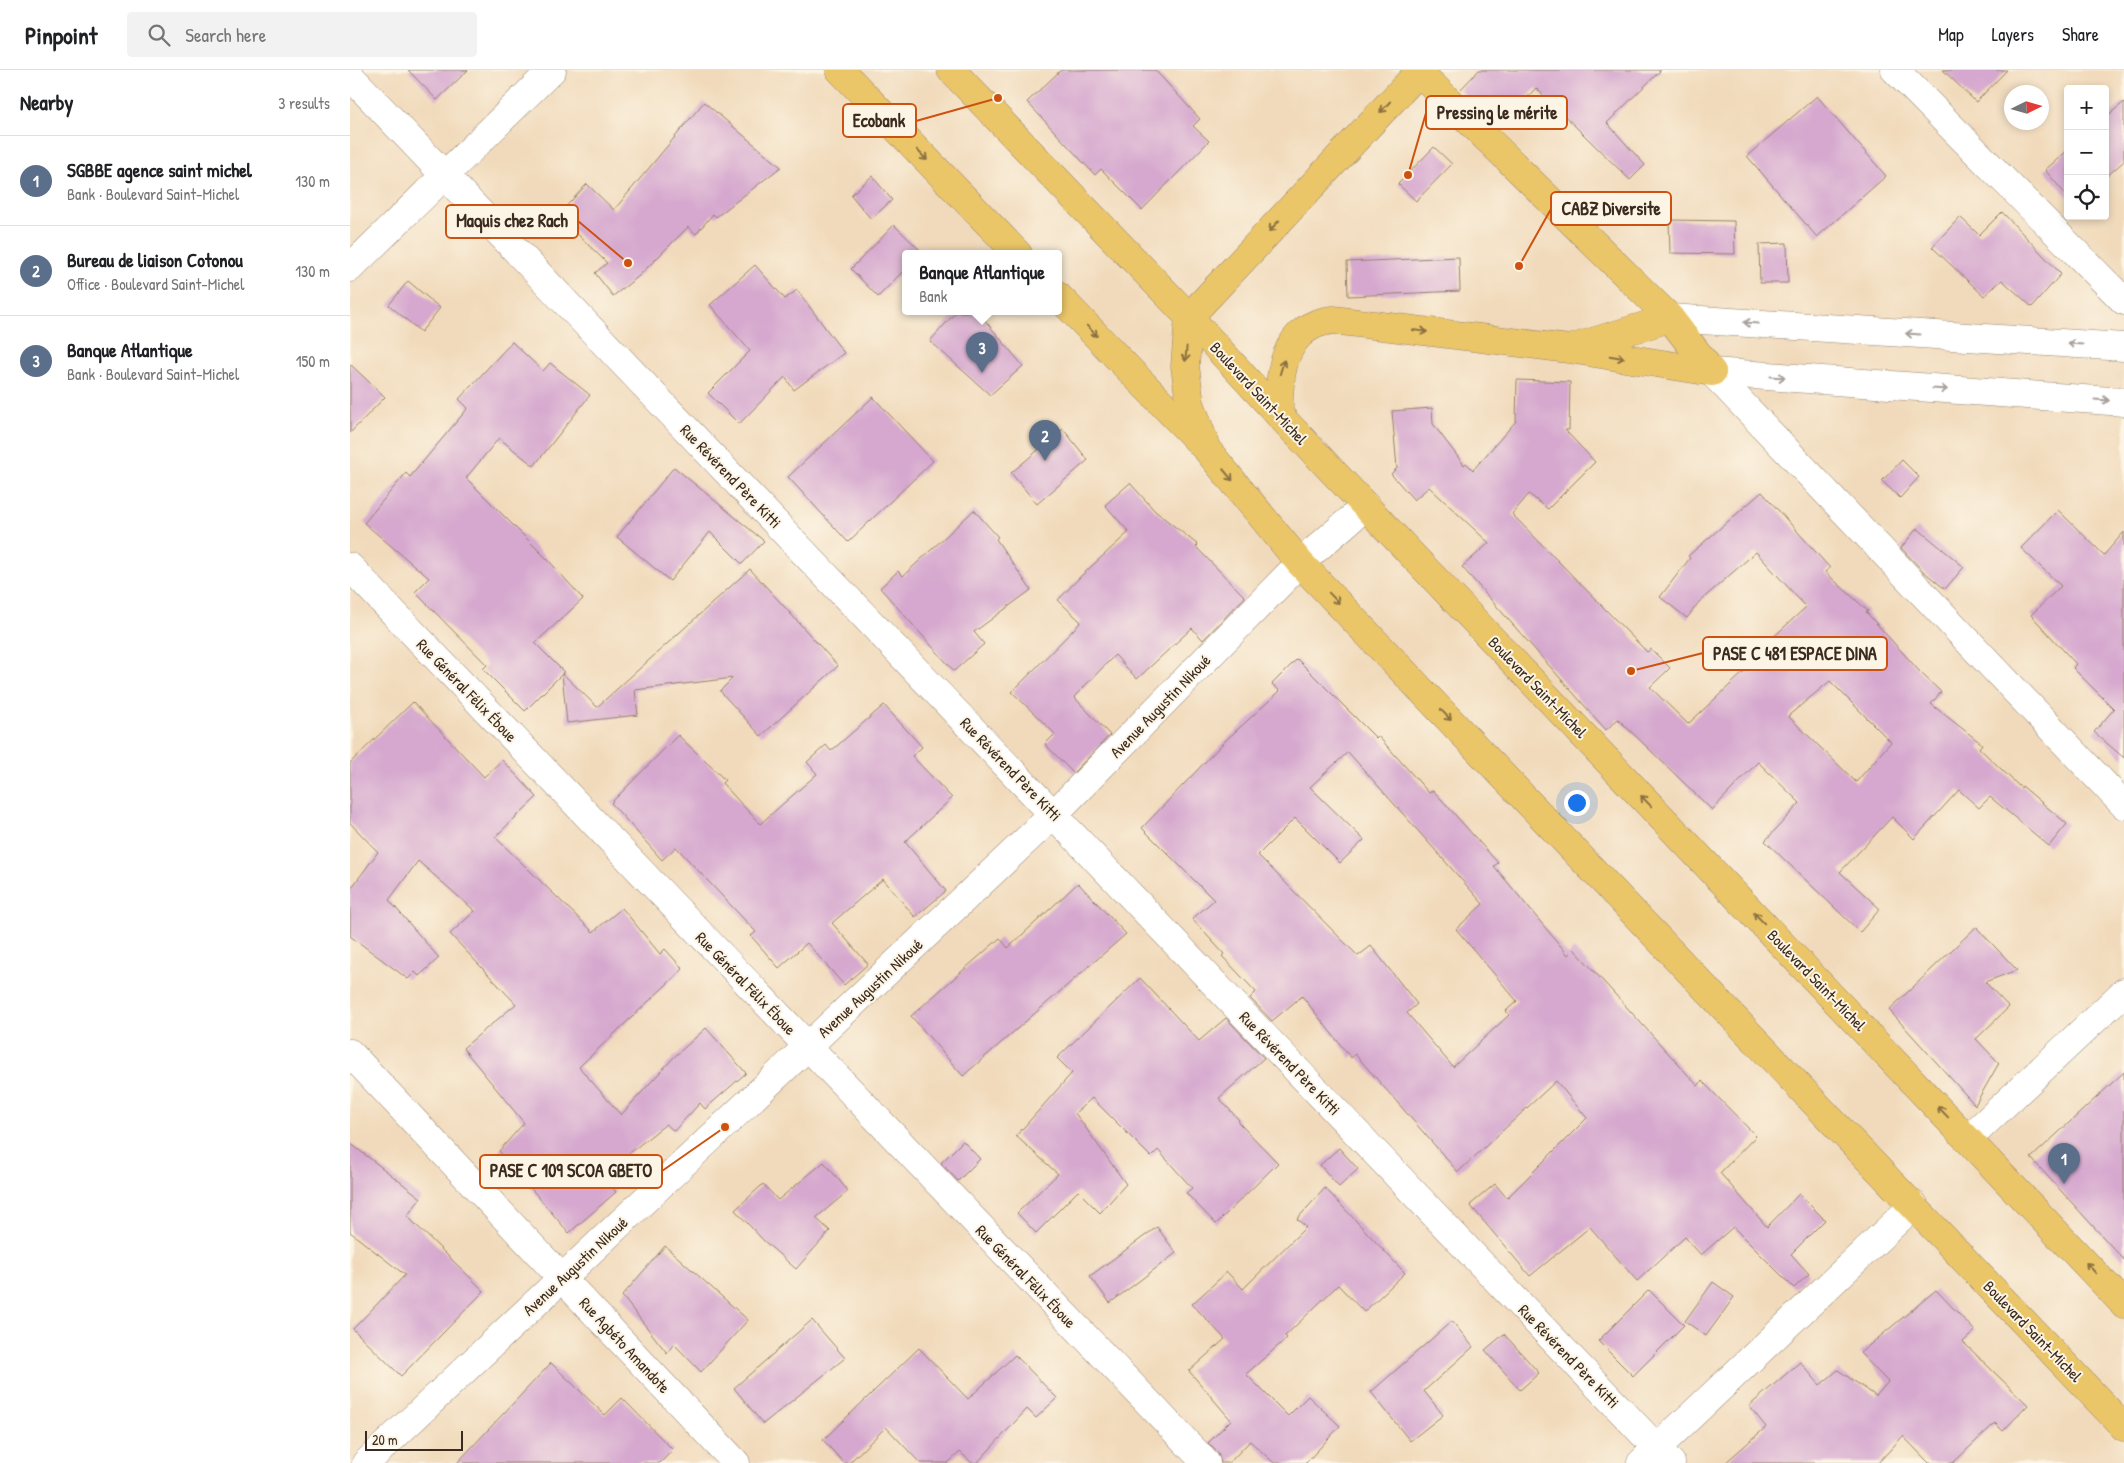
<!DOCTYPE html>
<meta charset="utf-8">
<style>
:root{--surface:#fff;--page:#f2f2f2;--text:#202124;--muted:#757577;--line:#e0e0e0;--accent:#0b8043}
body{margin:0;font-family:"Patrick Hand",sans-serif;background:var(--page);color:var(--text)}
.controls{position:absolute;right:15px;top:15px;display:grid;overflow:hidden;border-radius:5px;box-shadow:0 2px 8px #0003}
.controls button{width:45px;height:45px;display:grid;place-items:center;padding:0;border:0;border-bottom:1px solid var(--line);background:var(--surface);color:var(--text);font:25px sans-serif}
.compass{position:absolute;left:1654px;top:15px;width:45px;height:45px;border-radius:50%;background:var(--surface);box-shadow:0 2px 8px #0003;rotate:85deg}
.scale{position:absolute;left:15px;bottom:12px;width:98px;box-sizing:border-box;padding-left:5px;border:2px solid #3b2a1e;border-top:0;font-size:14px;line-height:18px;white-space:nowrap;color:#3b2a1e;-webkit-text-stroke:4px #fcf5e5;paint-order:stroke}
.you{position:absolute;left:1226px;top:732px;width:18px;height:18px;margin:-12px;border:4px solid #fff;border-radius:50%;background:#1a73e8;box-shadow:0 0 0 8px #1a73e833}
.badge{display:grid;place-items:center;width:32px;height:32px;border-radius:50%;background:var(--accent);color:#fff;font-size:16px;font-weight:700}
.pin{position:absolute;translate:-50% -41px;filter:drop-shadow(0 1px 2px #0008)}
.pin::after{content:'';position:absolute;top:26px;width:18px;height:15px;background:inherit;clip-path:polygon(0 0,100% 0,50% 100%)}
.popup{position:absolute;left:552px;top:180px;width:160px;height:65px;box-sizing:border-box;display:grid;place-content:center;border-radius:5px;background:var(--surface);filter:drop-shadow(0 1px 4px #0005);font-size:16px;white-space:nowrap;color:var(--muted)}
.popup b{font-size:19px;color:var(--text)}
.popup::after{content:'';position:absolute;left:50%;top:100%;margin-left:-10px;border:10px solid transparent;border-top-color:var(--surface)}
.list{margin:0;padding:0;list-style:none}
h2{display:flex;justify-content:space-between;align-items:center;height:65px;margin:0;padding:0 20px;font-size:21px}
h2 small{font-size:16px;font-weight:400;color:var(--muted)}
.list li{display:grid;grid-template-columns:32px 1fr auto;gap:15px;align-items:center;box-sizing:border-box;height:90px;padding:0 20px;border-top:1px solid var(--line)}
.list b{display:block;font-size:19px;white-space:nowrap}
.list p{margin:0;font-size:16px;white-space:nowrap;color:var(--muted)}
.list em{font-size:16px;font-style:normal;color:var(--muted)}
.icon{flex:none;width:28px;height:28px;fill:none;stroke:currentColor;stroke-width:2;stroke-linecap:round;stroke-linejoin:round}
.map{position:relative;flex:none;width:1774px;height:1393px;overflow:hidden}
header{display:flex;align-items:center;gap:30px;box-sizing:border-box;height:70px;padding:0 25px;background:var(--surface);border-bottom:1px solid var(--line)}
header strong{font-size:24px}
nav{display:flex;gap:28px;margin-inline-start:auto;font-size:18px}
.search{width:350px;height:45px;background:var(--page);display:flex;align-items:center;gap:12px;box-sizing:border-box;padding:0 18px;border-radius:5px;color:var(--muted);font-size:19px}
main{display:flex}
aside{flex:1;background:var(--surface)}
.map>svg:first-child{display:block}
.building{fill:#d6a8cf;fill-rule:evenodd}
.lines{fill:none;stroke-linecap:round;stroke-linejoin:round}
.minor-casing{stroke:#96826c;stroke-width:29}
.tertiary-casing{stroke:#96826c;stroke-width:29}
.primary-casing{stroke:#96826c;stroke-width:29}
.minor{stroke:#fff;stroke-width:28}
.tertiary{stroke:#fff;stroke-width:28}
.primary{stroke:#ebc669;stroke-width:28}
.oneway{stroke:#8a7040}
.oneway2{stroke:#a79f9a}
.labels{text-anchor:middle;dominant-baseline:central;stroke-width:4;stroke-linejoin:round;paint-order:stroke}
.street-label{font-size:16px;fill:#3b2a1e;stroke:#fcf5e5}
.leader{fill:none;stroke:#ce520f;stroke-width:2}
.callout-dot{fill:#ce520f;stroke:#fcf5e5;stroke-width:2}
.callout{fill:#fcf5e5;stroke:#ce520f;stroke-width:2}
.callout-label{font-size:18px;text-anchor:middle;font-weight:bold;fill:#3b2a1e}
</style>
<header>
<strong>Pinpoint</strong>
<div class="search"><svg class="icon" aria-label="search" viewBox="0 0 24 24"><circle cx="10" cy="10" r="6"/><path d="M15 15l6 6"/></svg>Search here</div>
<nav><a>Map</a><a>Layers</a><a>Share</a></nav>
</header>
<main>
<aside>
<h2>Nearby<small>3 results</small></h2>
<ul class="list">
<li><span class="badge" style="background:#5c6f8a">1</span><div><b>SGBBE agence saint michel</b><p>Bank · Boulevard Saint-Michel</p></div><em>130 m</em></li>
<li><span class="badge" style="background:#5c6f8a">2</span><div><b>Bureau de liaison Cotonou</b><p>Office · Boulevard Saint-Michel</p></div><em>130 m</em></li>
<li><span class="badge" style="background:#5c6f8a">3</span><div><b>Banque Atlantique</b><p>Bank · Boulevard Saint-Michel</p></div><em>150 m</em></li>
</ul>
</aside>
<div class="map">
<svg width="1774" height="1393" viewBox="0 0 1774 1393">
<rect width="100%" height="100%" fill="#fcf5e5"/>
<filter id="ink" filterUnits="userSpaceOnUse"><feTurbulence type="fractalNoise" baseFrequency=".02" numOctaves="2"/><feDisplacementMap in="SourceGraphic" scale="10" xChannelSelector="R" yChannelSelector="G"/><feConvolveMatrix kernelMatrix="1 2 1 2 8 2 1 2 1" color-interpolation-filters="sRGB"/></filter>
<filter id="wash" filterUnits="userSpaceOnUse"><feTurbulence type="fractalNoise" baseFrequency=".0096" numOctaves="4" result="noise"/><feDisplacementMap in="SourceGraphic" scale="20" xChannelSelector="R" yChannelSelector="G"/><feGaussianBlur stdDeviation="1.12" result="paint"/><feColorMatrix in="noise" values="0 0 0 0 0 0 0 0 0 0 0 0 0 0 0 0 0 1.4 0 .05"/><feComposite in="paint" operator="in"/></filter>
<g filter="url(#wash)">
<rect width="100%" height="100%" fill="#f1dabb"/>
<g id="blocks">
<!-- building -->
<g class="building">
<polygon points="58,0 118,0 87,30"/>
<polygon points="711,0 805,0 850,49 843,56 859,71 792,140 751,99 745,105 677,32"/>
<polygon points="1129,0 1311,0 1257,53 1295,95 1280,110 1186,18 1148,58 1110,20"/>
<polygon points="1593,0 1657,0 1626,32"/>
<polygon points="1467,26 1536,106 1467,167 1397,86"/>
<polygon points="354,32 431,97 366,147 363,144 346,164 338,157 289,206 263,226 245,203 257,193 208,145 237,114 264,140"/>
<polygon points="1774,32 1774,91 1755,108 1755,48"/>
<polygon points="1084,77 1102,94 1066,131 1048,114"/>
<polygon points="1718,80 1718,127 1695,100"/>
<polygon points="522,106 542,130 521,149 501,125"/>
<polygon points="1652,142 1711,204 1682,237 1652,210 1634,226 1582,177 1610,147 1629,165"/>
<polygon points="1319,150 1384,151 1385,184 1320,183"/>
<polygon points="544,155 572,182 570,184 556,184 556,198 528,227 501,199"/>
<polygon points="1437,173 1438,213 1410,213 1409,174"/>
<polygon points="1109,187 1110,221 998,226 997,192"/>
<polygon points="405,195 435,229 447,220 494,283 444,320 435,307 389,354 358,323 400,281 360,235"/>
<polygon points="58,211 90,238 71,262 39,235"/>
<polygon points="606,242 628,242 673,296 640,325 580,271"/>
<polygon points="162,272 193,301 200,293 240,325 184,396 149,368 116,408 200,492 233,529 185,573 214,602 212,603 247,637 400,499 488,596 411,666 370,621 383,608 285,620 288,645 217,653 212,604 175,641 133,599 137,595 65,522 79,508 14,453 56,403 60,407 118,338 109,329"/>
<polygon points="0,294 35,327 0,363"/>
<path d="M 1167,310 L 1220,312 L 1219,360 L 1215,360 L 1245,392 L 1198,439 L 1179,424 L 1162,444 L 1297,582 L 1301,579 L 1320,598 L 1300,617 L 1338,654 L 1409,588 L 1405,584 L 1456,537 L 1406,482 L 1349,532 L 1337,548 L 1310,527 L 1340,488 L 1338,486 L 1412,422 L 1480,498 L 1475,502 L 1518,541 L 1516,542 L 1571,603 L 1591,622 L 1581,634 L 1632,674 L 1629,678 L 1671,718 L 1672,716 L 1717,754 L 1699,776 L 1640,727 L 1629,738 L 1609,720 L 1564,769 L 1542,747 L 1490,802 L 1530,839 L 1510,862 L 1415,771 L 1450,733 L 1408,692 L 1362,740 L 1268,649 L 1256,660 L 1112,497 L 1139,473 L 1079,417 L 1064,430 L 1041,404 L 1047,398 L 1042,341 L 1082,338 L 1083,354 L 1114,395 L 1116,393 L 1123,400 L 1166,351 ZM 1480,611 L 1541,672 L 1506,712 L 1438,646 Z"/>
<polygon points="523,327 583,391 498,472 438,407"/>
<polygon points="713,359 738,390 687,434 661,403"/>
<polygon points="1552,390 1569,407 1550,428 1532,411"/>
<polygon points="324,397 414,471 392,494 360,462 320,511 267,467"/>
<polygon points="780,413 805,441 848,475 846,477 895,527 853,570 842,558 787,609 765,585 724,627 760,665 723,703 695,674 705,664 662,622 731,552 708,530 732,505 779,462 755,435"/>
<polygon points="624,440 648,467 646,469 681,520 624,562 634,574 604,601 530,518 548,501 553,506"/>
<polygon points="1708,440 1754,485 1774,462 1774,688 1744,662 1764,639 1723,598 1726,594 1681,545 1711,516 1671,478"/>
<polygon points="1567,458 1614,497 1595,519 1573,501 1551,478"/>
<path d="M 947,589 L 1026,668 L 1028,666 L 1079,723 L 1083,720 L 1148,793 L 1144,796 L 1218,885 L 1224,879 L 1348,1016 L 1352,1011 L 1406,1066 L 1370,1103 L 1417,1157 L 1449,1124 L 1475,1150 L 1441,1184 L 1459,1204 L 1444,1218 L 1383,1157 L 1351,1185 L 1335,1167 L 1287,1211 L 1240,1157 L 1180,1206 L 1120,1135 L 1145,1114 L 1157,1128 L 1237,1048 L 1206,1011 L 1108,1102 L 1005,984 L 1001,988 L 952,926 L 922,951 L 900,928 L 906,922 L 872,886 L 874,884 L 842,849 L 864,830 L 792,758 L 876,670 L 930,621 L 922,614 ZM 998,682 L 1133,834 L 1106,859 L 1167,931 L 1156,941 L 1159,945 L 1103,997 L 1057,943 L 1067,934 L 1021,876 L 1008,886 L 908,785 L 945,748 L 990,793 L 1014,770 L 960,717 Z"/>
<polygon points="63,632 134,707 152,690 187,727 145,767 243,862 272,838 310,884 315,879 333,899 229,997 271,1045 324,987 356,958 396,1003 355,1039 350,1033 324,1061 316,1054 252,1105 266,1122 219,1163 149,1081 174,1053 113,978 166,934 100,864 125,841 68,791 39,830 89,888 69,906 65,902 58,909 0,866 0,820 28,782 0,753 0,693"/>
<polygon points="534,635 572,677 562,686 602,728 555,772 596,821 565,847 533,809 482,853 518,894 494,915 457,873 429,898 401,866 406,862 326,777 312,790 261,733 328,665 375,710 372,713 410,754 467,704 457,692 476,675 481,681"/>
<polygon points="728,813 776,864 613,1006 561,946 650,868 658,878"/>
<polygon points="1626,857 1667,900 1635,912 1659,937 1626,969 1649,993 1625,1035 1539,940"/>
<polygon points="790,908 849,971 876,948 914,988 869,1028 889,1050 888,1052 928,1093 866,1154 836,1123 842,1118 808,1080 801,1087 742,1028 725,1043 776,1114 750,1143 728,1121 686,1163 667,1143 708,1104 666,1066 722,1003 707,988"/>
<polygon points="1774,1002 1774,1190 1681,1088"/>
<polygon points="613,1071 630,1089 608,1111 591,1093"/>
<polygon points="0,1073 71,1128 57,1146 134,1221 51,1306 3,1259 55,1205 0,1162"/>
<polygon points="989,1078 1008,1099 989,1117 970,1095"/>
<polygon points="474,1092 498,1121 466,1148 480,1161 446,1199 414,1171 385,1140 413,1114 428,1130"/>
<polygon points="975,1118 1055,1203 1014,1242 988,1215 935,1266 937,1268 896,1304 938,1346 958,1326 990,1356 956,1393 924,1393 900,1371 879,1393 871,1393 868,1383 858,1373 881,1350 839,1301 875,1269 842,1234 877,1202 893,1219 956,1157 947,1149"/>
<polygon points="807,1157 826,1183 760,1233 740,1206"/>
<polygon points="315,1176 398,1250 351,1302 324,1274 317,1283 272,1226"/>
<polygon points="1363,1212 1384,1227 1356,1266 1335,1251"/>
<polygon points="1299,1220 1334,1255 1283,1306 1248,1271"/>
<polygon points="1586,1220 1625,1261 1613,1272 1678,1335 1653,1361 1645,1353 1603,1393 1579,1393 1553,1366 1528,1393 1375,1393 1416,1357 1399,1336 1450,1292 1470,1315 1488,1300 1526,1326 1538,1312 1510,1283"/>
<polygon points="462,1250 495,1288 413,1354 384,1318"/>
<polygon points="1102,1251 1123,1277 1074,1321 1093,1345 1060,1371 1021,1322"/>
<polygon points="1154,1264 1189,1303 1170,1320 1135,1280"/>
<polygon points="569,1278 618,1329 665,1285 707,1328 686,1348 677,1339 627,1393 622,1393 610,1382 598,1393 570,1393 536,1357 499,1393 494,1393 473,1370"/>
<polygon points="201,1293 255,1345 272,1328 323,1380 310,1393 107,1393"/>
</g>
</g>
</g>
<g filter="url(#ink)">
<use href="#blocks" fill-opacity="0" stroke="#96826c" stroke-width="1"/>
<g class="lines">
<!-- minor casing -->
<g class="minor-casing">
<g id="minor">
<polyline points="1545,0 1774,231"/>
<polyline points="0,6 1321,1393"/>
<polyline points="0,198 202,0"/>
<polyline points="1320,248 1774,277"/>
<polyline points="1362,302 1774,735"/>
<polyline points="1362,302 1774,332"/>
<polyline points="0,497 856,1393"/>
<polyline points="0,983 386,1393"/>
<polyline points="1619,1068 1774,922"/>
<polyline points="1291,1393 1564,1135"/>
</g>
</g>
<!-- tertiary casing -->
<g class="tertiary-casing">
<polyline id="tertiary" points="16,1393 704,744 950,493 1016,436"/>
</g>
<!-- primary casing -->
<g class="primary-casing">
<g id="primary">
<polyline points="490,0 668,184"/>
<polyline points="601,0 839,247 929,345 1774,1234"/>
<polyline points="1067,0 1320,248 1362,302"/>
<polyline points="708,226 858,381 950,493 1774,1357"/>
<polyline points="1226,277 1320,248"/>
<path d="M 929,345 C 928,305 933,255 983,250 L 1219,279 L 1362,302"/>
<polyline points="854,371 840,333 835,296 839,247 1069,2"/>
</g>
</g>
<!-- minor -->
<use href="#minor" class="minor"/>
<!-- tertiary -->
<use href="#tertiary" class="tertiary"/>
<!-- primary -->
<use href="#primary" class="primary"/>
</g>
<!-- one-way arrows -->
<defs><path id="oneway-shaft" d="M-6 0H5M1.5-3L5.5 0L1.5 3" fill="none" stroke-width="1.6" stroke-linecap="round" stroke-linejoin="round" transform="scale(1.25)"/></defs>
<g class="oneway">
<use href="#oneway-shaft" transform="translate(1035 37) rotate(133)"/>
<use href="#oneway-shaft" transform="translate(572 85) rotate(46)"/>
<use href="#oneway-shaft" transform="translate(924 156) rotate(133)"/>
<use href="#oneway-shaft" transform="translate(742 261) rotate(46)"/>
<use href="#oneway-shaft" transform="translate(1070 261) rotate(7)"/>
<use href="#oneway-shaft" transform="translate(836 284) rotate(95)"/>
<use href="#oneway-shaft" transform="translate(1267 287) rotate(9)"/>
<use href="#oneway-shaft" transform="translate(932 297) rotate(-73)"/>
<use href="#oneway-shaft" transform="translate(878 405) rotate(50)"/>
<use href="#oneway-shaft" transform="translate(984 528) rotate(46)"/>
<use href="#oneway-shaft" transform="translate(1096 645) rotate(46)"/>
<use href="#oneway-shaft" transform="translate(1296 731) rotate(-134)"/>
<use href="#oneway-shaft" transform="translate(1409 848) rotate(-134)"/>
<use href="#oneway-shaft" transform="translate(1593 1042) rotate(-134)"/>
<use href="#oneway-shaft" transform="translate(1741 1198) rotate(-133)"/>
</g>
<g class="oneway2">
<use href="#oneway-shaft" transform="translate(1401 253) rotate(-176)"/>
<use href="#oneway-shaft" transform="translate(1563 264) rotate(-176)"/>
<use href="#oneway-shaft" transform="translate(1725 274) rotate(-176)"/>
<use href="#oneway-shaft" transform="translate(1428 307) rotate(4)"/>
<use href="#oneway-shaft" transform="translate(1590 319) rotate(4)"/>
<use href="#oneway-shaft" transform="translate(1752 330) rotate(4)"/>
</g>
</g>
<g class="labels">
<!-- street labels -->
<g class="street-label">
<text transform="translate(909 323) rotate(47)">Boulevard Saint-Michel</text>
<text transform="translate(381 406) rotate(46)">Rue Révérend Père Kitti</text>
<text transform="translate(1188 617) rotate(46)">Boulevard Saint-Michel</text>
<text transform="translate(117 620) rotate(46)">Rue Général Félix Éboue</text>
<text transform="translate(810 636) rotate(-46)">Avenue Augustin Nikoué</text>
<text transform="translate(661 699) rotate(46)">Rue Révérend Père Kitti</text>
<text transform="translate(1467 910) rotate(46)">Boulevard Saint-Michel</text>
<text transform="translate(396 913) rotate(46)">Rue Général Félix Éboue</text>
<text transform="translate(520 918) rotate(-43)">Avenue Augustin Nikoué</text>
<text transform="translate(940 993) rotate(46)">Rue Révérend Père Kitti</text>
<text transform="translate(225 1196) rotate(-43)">Avenue Augustin Nikoué</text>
<text transform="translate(676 1206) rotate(46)">Rue Général Félix Éboue</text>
<text transform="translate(1683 1261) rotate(46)">Boulevard Saint-Michel</text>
<text transform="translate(275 1275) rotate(47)">Rue Agbéto Amandote</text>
<text transform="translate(1219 1286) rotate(46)">Rue Révérend Père Kitti</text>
</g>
</g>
<!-- callouts -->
<path class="leader" d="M1058 105L1076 43M648 28L566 51M1169 196L1201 139M278 193L228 151M1281 601L1353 583M375 1057L312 1101"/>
<g class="callout-dot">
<circle cx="1058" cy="105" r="5"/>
<circle cx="648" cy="28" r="5"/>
<circle cx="1169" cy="196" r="5"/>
<circle cx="278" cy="193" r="5"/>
<circle cx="1281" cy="601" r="5"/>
<circle cx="375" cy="1057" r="5"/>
</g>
<g class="callout">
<rect x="1076" y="26" width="141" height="33" rx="5"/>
<rect x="493" y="34" width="73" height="33" rx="5"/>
<rect x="1201" y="122" width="120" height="33" rx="5"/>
<rect x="96" y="135" width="132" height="33" rx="5"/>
<rect x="1353" y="567" width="184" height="33" rx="5"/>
<rect x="130" y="1085" width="182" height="33" rx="5"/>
</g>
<g class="callout-label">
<text x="1147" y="49">Pressing le mérite</text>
<text x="529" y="57">Ecobank</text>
<text x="1261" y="145">CABZ Diversite</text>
<text x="162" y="157">Maquis chez Rach</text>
<text x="1445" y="590">PASE C 481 ESPACE DINA</text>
<text x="221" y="1107">PASE C 109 SCOA GBETO</text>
</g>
</svg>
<div class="controls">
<button>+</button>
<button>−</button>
<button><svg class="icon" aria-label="locate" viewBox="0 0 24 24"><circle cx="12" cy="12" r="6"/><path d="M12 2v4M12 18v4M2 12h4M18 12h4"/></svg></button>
</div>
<svg class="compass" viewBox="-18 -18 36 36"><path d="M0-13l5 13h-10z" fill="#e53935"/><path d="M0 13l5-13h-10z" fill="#757577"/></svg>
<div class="scale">20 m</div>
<div class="you"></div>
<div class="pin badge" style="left:1714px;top:1114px;background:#5c6f8a">1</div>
<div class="pin badge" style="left:695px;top:391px;background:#5c6f8a">2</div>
<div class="pin badge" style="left:632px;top:303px;background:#5c6f8a">3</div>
<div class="popup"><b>Banque Atlantique</b>Bank</div>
</div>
</main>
